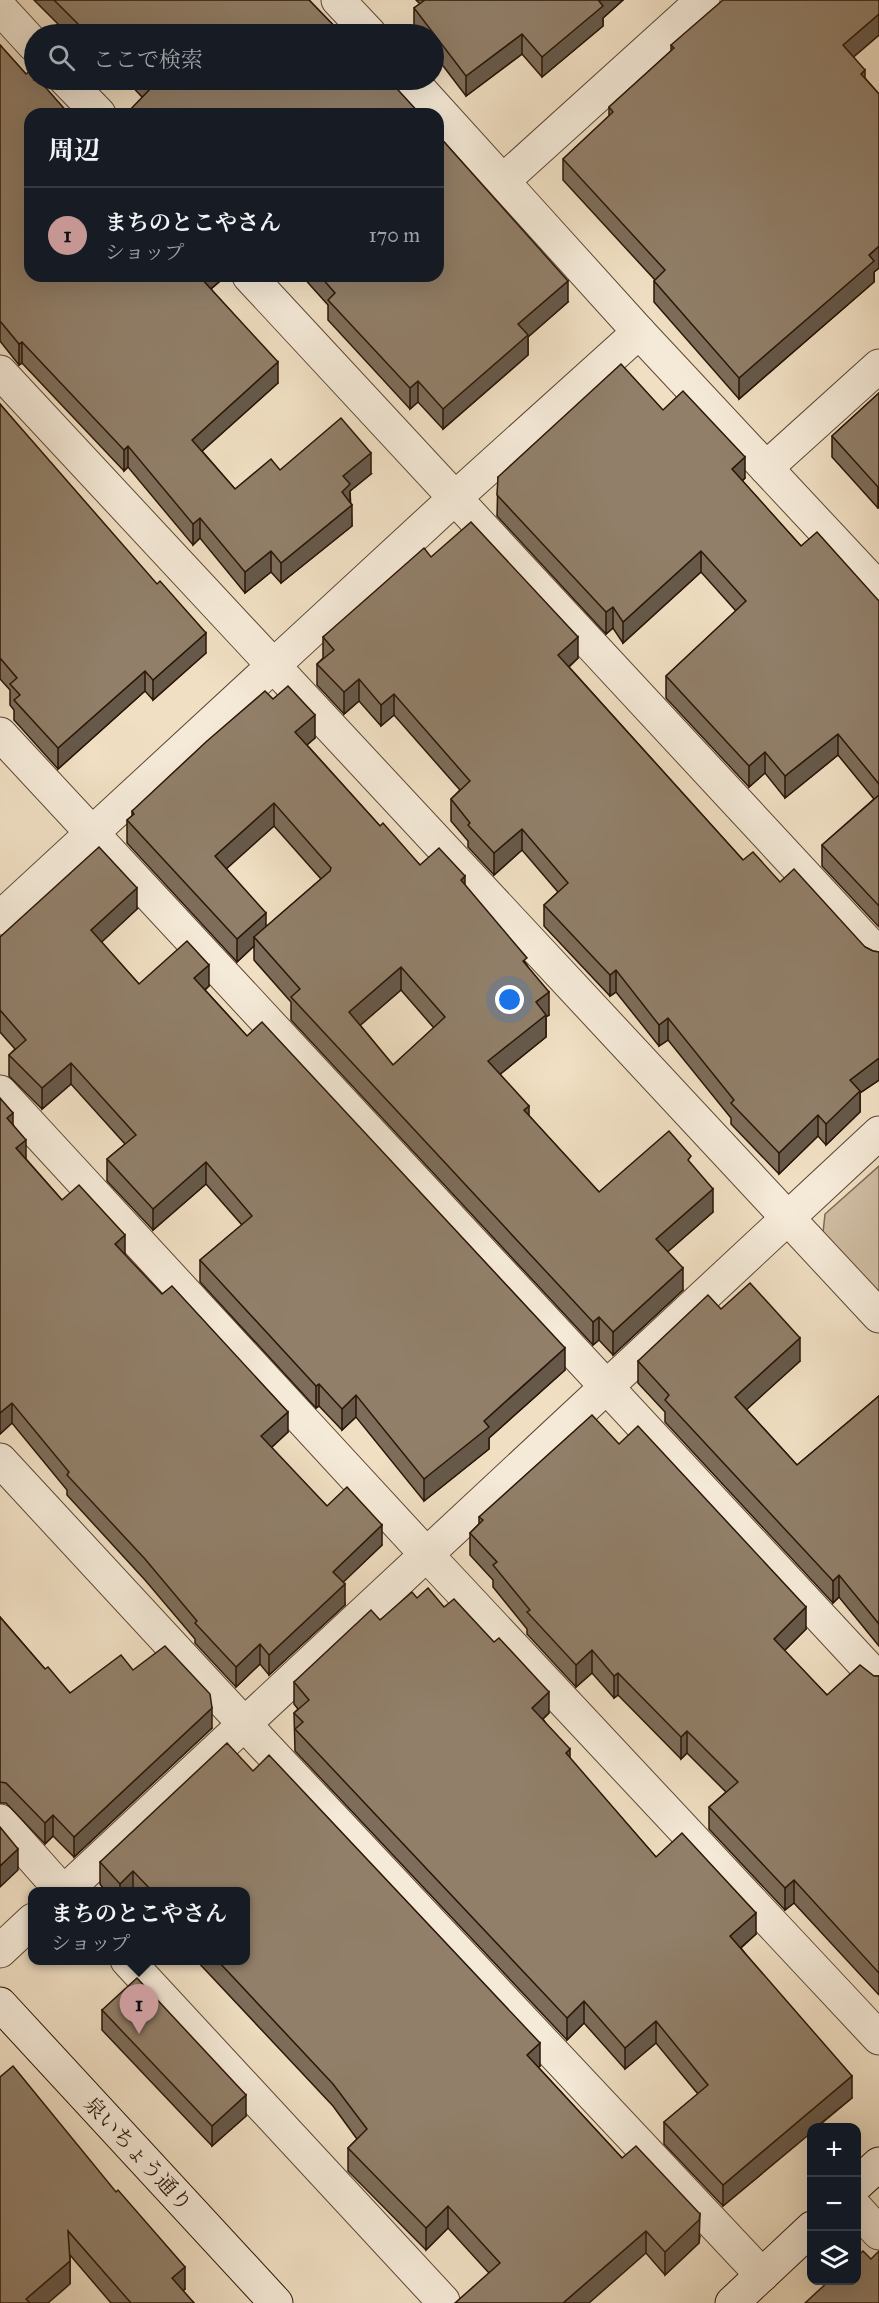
<!DOCTYPE html>
<html lang="ja">
<meta charset="utf-8">
<style>
:root{--surface:#171b24;--page:#20242c;--text:#f1f3f6;--muted:#9ea1a6;--line:#363941;--accent:#c59692}
body{margin:0;font-family:"IM FELL Great Primer","Noto Serif JP",serif;background:var(--page);color:var(--text)}
.controls{position:absolute;right:18px;bottom:18px;display:grid;overflow:hidden;border-radius:12px;box-shadow:0 6px 24px #0002}
.controls button{width:54px;height:54px;display:grid;place-items:center;padding:0;border:0;border-bottom:2px solid var(--line);background:var(--surface);color:var(--text);font:30px sans-serif}
.you{position:absolute;left:510px;top:1000px;width:21px;height:21px;margin:-15px;border:4px solid #fff;border-radius:50%;background:#1a73e8;box-shadow:0 0 0 9px #1a73e833}
.badge{display:grid;place-items:center;width:39px;height:39px;border-radius:50%;background:var(--accent);color:#111;font-size:20px;font-weight:700}
.pin{position:absolute;translate:-50% -50px;filter:drop-shadow(0 2px 3px #0008)}
.pin::after{content:'';position:absolute;top:32px;width:21px;height:18px;background:inherit;clip-path:polygon(0 0,100% 0,50% 100%)}
.popup{position:absolute;left:28px;top:1887px;width:222px;height:78px;box-sizing:border-box;display:grid;place-content:center;border-radius:12px;background:var(--surface);filter:drop-shadow(0 2px 4px #0005);font-size:20px;white-space:nowrap;color:var(--muted)}
.popup b{font-size:22px;color:var(--text)}
.popup::after{content:'';position:absolute;left:50%;top:100%;margin-left:-12px;border:12px solid transparent;border-top-color:var(--surface)}
.list{margin:0;padding:0;list-style:none}
h2{display:flex;justify-content:space-between;align-items:center;height:78px;margin:0;padding:0 24px;font-size:26px}
h2 small{font-size:20px;font-weight:400;color:var(--muted)}
.list li{display:grid;grid-template-columns:39px 1fr auto;gap:18px;align-items:center;box-sizing:border-box;height:96px;padding:0 24px;border-top:2px solid var(--line)}
.list b{display:block;font-size:22px;white-space:nowrap}
.list p{margin:0;font-size:20px;white-space:nowrap;color:var(--muted)}
.list em{font-size:20px;font-style:normal;color:var(--muted)}
.icon{flex:none;width:33px;height:33px;fill:none;stroke:currentColor;stroke-width:2;stroke-linecap:round;stroke-linejoin:round}
.map{position:relative;flex:none;width:879px;height:2303px;overflow:hidden}
.search{position:absolute;background:var(--surface);box-shadow:0 6px 24px #0002;left:24px;top:24px;width:420px;height:66px;display:flex;align-items:center;gap:15px;box-sizing:border-box;padding:0 21px;border-radius:33px;color:var(--muted);font-size:22px}
.panel{position:absolute;background:var(--surface);box-shadow:0 6px 24px #0002;left:24px;top:108px;width:420px;height:174px;border-radius:18px}
.map>svg:first-child{display:block}
.green{fill:#cfbda3;stroke:#7d6a55;stroke-width:1.5}
.lines{fill:none;stroke-linecap:round;stroke-linejoin:round}
.street-casing{stroke:#5c4836;stroke-width:35}
.secondary-casing{stroke:#2b1607;stroke-width:35}
.street{stroke:#f5ead8;stroke-width:33}
.secondary{stroke:#f5ead8;stroke-width:33}
.wall{fill:#7d6d5a;stroke:#2b1607;stroke-width:1.5;fill-rule:evenodd}
.shaded-wall{fill:#66594a;stroke:#2b1607;stroke-width:1.5}
.building{fill:#917f69;stroke:#2b1607;stroke-width:1.5;fill-rule:evenodd}
.labels{text-anchor:middle;dominant-baseline:central;stroke-width:6;stroke-linejoin:round;paint-order:stroke}
.street-label{font-size:21px;fill:#2b1607;stroke:#f5ead8}
</style>
<div class="map">
<svg width="879" height="2303" viewBox="0 0 879 2303">
<rect width="100%" height="100%" fill="#f0dfc3"/>
<filter id="stains"><feTurbulence type="fractalNoise" baseFrequency=".00333" numOctaves="4"/><feColorMatrix values="0 0 0 0 .2 0 0 0 0 .09 0 0 0 0 .02 0 0 0 .5 -.17"/></filter>
<radialGradient id="worn" r=".72"><stop offset=".6" stop-color="#630" stop-opacity="0"/><stop offset="1" stop-color="#630" stop-opacity=".3"/></radialGradient>
<!-- green -->
<polygon class="green" points="879,1166 879,1293 823,1233 825,1214"/>
<g class="lines">
<!-- street casing -->
<g class="street-casing">
<g id="street">
<polyline points="338,0 370,34"/>
<polyline points="0,8 34,45"/>
<polyline points="66,80 99,114"/>
<polyline points="411,80 639,332 879,589"/>
<polyline points="504,180 703,0"/>
<polyline points="249,276 879,955"/>
<polyline points="0,372 879,1316"/>
<polyline points="766,468 879,366"/>
<polyline points="0,734 879,1680"/>
<polyline points="0,918 456,497 639,332"/>
<polyline points="0,1092 426,1554 879,2038"/>
<polyline points="0,1460 262,1743 762,2275"/>
<polyline points="0,1821 63,1892"/>
<polyline points="64,1892 879,1133"/>
<polyline points="0,1951 33,1920"/>
<polyline points="127,1960 443,2301 441,2303"/>
<polyline points="856,2208 879,2233"/>
</g>
</g>
<!-- secondary casing -->
<g class="secondary-casing">
<g id="secondary">
<polyline points="0,2004 276,2303"/>
<polyline points="856,2185 879,2164"/>
<polyline points="732,2303 812,2228"/>
</g>
</g>
<!-- street -->
<use href="#street" class="street"/>
<!-- secondary -->
<use href="#secondary" class="secondary"/>
</g>
<!-- wall -->
<g class="wall">
<polygon points="34,0 309,0 342,34 68,34"/>
<polygon points="416,0 623,0 603,18 603,26 542,77 522,54 466,96 434,54 434,34 418,34 414,29 414,8 420,4"/>
<polygon points="879,0 879,35 853,57 865,78 879,94 879,268 874,272 874,282 739,399 654,302 654,281 655,280 563,180 563,159 609,116 609,107 671,51 671,45"/>
<polygon points="0,45 26,74 30,114 226,276 211,289 278,383 202,451 235,489 280,470 371,474 350,491 352,526 281,583 271,572 245,593 200,538 193,545 128,467 124,471 22,363 19,365 0,341"/>
<polygon points="126,80 389,80 142,97"/>
<polygon points="302,276 438,276 568,302 528,337 528,355 443,429 418,402 410,409 328,320 328,305"/>
<polygon points="879,393 879,508 878,508 832,457 832,436"/>
<polygon points="0,404 206,653 153,700 145,691 58,769 14,720 14,710 10,705 10,690 0,679"/>
<polygon points="663,410 745,478 742,481 801,546 879,601 879,927 822,866 822,845 874,799 838,755 785,798 765,773 749,787 666,698 666,676 736,611 701,572 623,643 613,628 606,634 497,516 498,477"/>
<polygon points="431,557 578,658 569,667 743,860 780,882 865,947 873,951 879,952 879,1080 860,1093 860,1112 826,1145 818,1136 779,1174 731,1124 731,1118 668,1040 659,1046 616,992 610,996 544,926 544,905 558,892 522,850 494,875 468,847 468,841 451,821 451,799 460,790 394,715 381,726 359,701 344,714 317,685 317,664 323,658 323,637"/>
<path d="M 273,699 L 315,738 L 307,745 L 380,826 L 420,865 L 465,886 L 527,965 L 549,1015 L 546,1017 L 546,1037 L 500,1074 L 529,1116 L 599,1192 L 691,1164 L 713,1212 L 667,1252 L 683,1290 L 613,1355 L 599,1340 L 593,1345 L 291,1020 L 291,1002 L 254,960 L 254,946 L 237,962 L 127,843 L 127,820 L 132,816 L 132,811 ZM 274,826 L 321,879 L 266,927 L 226,868 ZM 401,990 L 434,1028 L 393,1065 L 360,1025 Z"/>
<polygon points="137,909 101,942 139,984 209,986 205,990 247,1036 565,1370 489,1438 489,1449 424,1501 356,1417 342,1430 319,1406 316,1408 200,1282 200,1260 242,1225 206,1184 153,1230 107,1181 107,1159 125,1144 71,1084 42,1109 9,1076 9,1055 15,1049 0,1032 0,937"/>
<polygon points="13,1124 26,1159 62,1200 125,1255 288,1432 271,1448 327,1506 382,1545 343,1582 345,1605 269,1675 260,1664 236,1687 195,1643 195,1639 145,1580 67,1495 67,1490 12,1423 0,1434"/>
<polygon points="721,1309 800,1361 746,1409 797,1465 879,1396 879,1646 839,1597 833,1603 665,1422 665,1412 638,1383 638,1361"/>
<polygon points="619,1444 806,1629 784,1651 827,1695 874,1676 879,1676 879,1995 794,1903 785,1910 709,1829 709,1807 726,1792 687,1753 681,1759 618,1695 614,1698 592,1673 576,1687 527,1634 527,1629 493,1587 493,1580 470,1555 470,1533 479,1524 479,1517"/>
<polygon points="417,1598 444,1607 549,1713 543,1719 570,1759 656,1857 756,1934 741,1948 852,2098 723,2206 664,2144 664,2122 698,2094 656,2043 625,2069 584,2023 567,2040 295,1751 294,1713 298,1709 294,1704 294,1682 380,1620"/>
<polygon points="0,1617 45,1669 70,1693 133,1670 212,1728 74,1857 53,1836 45,1844 6,1803 0,1803"/>
<polygon points="253,1771 540,2066 538,2067 622,2158 700,2236 699,2243 665,2275 646,2253 489,2273 448,2228 426,2250 348,2171 348,2148 357,2139 333,2106 196,1960 246,1960 246,1892 106,1892 100,1884 100,1862"/>
<polygon points="102,2010 246,2116 212,2146 102,2030"/>
<polygon points="0,2077 185,2289 183,2291 194,2303 111,2303 70,2255 70,2284"/>
</g>
<!-- shaded-wall -->
<g class="shaded-wall">
<polygon points="600,0 623,0 603,18 603,26 542,77 542,57"/>
<polygon points="879,14 879,35 843,66 843,45"/>
<polygon points="522,34 522,54 466,96 466,76"/>
<polygon points="865,70 865,91 861,74"/>
<polygon points="879,246 879,268 874,272 874,282 739,399 739,378"/>
<polygon points="201,276 226,276 200,298 200,277"/>
<polygon points="568,281 568,302 528,337 528,355 443,429 443,409 518,324"/>
<polygon points="22,342 22,363 19,365 19,344"/>
<polygon points="278,362 278,383 192,460 192,440"/>
<polygon points="418,381 418,402 410,409 410,388"/>
<polygon points="128,446 128,467 124,471 124,450"/>
<polygon points="371,453 371,474 350,491 350,505 342,492 343,476"/>
<polygon points="745,457 745,478 732,491 732,469"/>
<polygon points="879,486 879,508 878,508 878,487"/>
<polygon points="352,505 352,526 281,583 281,563"/>
<polygon points="200,518 200,538 193,545 193,524"/>
<polygon points="271,551 271,572 245,593 245,572"/>
<polygon points="701,551 701,572 623,643 623,622"/>
<polygon points="613,607 613,628 606,634 606,612"/>
<polygon points="206,633 206,653 153,700 153,680"/>
<polygon points="578,637 578,658 558,676 558,655"/>
<polygon points="145,671 145,691 58,769 58,748"/>
<polygon points="359,679 359,701 344,714 344,692"/>
<polygon points="394,694 394,715 381,726 381,705"/>
<polygon points="315,715 315,738 295,755 295,732"/>
<polygon points="838,734 838,755 785,798 785,776"/>
<polygon points="765,752 765,773 749,787 749,766"/>
<polygon points="274,803 274,826 215,879 215,856"/>
<polygon points="522,829 522,850 494,875 494,853"/>
<polygon points="465,876 465,899 461,880"/>
<polygon points="137,888 137,909 91,952 91,930"/>
<polygon points="266,913 266,936 254,937 254,946 237,962 237,939"/>
<polygon points="209,965 209,986 194,999 194,978"/>
<polygon points="401,967 401,990 349,1035 349,1012"/>
<polygon points="616,970 616,992 610,996 610,975"/>
<polygon points="549,992 549,1015 546,1017 546,1037 488,1084 488,1061 536,1002"/>
<polygon points="668,1018 668,1040 659,1046 659,1025"/>
<polygon points="879,1058 879,1080 860,1093 860,1112 826,1145 826,1124 850,1080"/>
<polygon points="71,1063 71,1084 42,1109 42,1088"/>
<polygon points="529,1106 529,1129 524,1110"/>
<polygon points="13,1113 13,1133 7,1118"/>
<polygon points="818,1115 818,1136 779,1174 779,1153"/>
<polygon points="26,1140 26,1160 16,1148"/>
<polygon points="206,1162 206,1184 153,1230 153,1209"/>
<polygon points="713,1189 713,1212 656,1262 656,1239"/>
<polygon points="125,1235 125,1255 115,1244"/>
<polygon points="683,1268 683,1290 613,1355 613,1332"/>
<polygon points="599,1317 599,1340 593,1345 593,1322"/>
<polygon points="800,1338 800,1361 735,1420 735,1397"/>
<polygon points="565,1348 565,1370 489,1438 489,1449 424,1501 424,1479 484,1421"/>
<polygon points="319,1384 319,1406 316,1408 316,1386"/>
<polygon points="356,1395 356,1417 342,1430 342,1409"/>
<polygon points="12,1403 12,1423 0,1434 0,1413"/>
<polygon points="288,1412 288,1432 261,1457 261,1436"/>
<polygon points="382,1525 382,1545 333,1592 333,1572"/>
<polygon points="839,1575 839,1597 833,1603 833,1581"/>
<polygon points="345,1584 345,1605 269,1675 269,1655"/>
<polygon points="806,1607 806,1629 774,1661 774,1639"/>
<polygon points="260,1644 260,1664 236,1687 236,1667"/>
<polygon points="592,1650 592,1673 576,1687 576,1665"/>
<polygon points="618,1673 618,1695 614,1698 614,1676"/>
<polygon points="549,1692 549,1713 532,1729 532,1708"/>
<polygon points="212,1708 212,1728 74,1857 74,1837"/>
<polygon points="687,1731 687,1753 681,1759 681,1737"/>
<polygon points="570,1749 570,1771 566,1753"/>
<polygon points="53,1815 53,1836 45,1844 45,1823"/>
<polygon points="18,1849 18,1870 0,1887 0,1866"/>
<polygon points="133,1871 133,1892 120,1892 120,1884"/>
<polygon points="794,1880 794,1903 785,1910 785,1888"/>
<polygon points="756,1913 756,1934 730,1957 730,1936"/>
<polygon points="584,2001 584,2023 567,2040 567,2018"/>
<polygon points="656,2021 656,2043 625,2069 625,2048"/>
<polygon points="540,2043 540,2066 527,2077 527,2055"/>
<polygon points="852,2076 852,2098 816,2127 812,2127 812,2132 723,2206 723,2185"/>
<polygon points="246,2095 246,2116 212,2146 212,2126"/>
<polygon points="448,2206 448,2228 426,2250 426,2228"/>
<polygon points="700,2214 699,2243 665,2275 665,2252"/>
<polygon points="646,2231 646,2253 589,2303 563,2303"/>
<polygon points="70,2261 70,2284 48,2303 26,2303 26,2299"/>
<polygon points="185,2267 185,2289 172,2300 172,2278"/>
</g>
<!-- building -->
<g class="building">
<polygon points="54,0 309,0 342,34 103,34 101,33 99,34 88,34"/>
<polygon points="425,0 600,0 599,1 603,6 542,57 522,34 466,76 414,8"/>
<polygon points="723,0 879,0 879,14 843,45 865,70 861,74 879,94 879,246 869,255 874,261 739,378 654,281 665,270 563,159 613,112 609,107 674,48 671,45"/>
<polygon points="0,45 26,74 31,70 34,74 34,80 39,80 69,114 30,114 30,276 201,276 200,277 278,362 192,440 235,489 271,459 280,470 341,418 371,453 343,476 350,484 342,492 352,505 281,563 271,551 245,572 200,518 193,524 128,446 124,450 22,342 19,344 0,321"/>
<polygon points="145,80 389,80 420,114 126,114 152,87"/>
<polygon points="438,135 568,281 518,324 528,335 443,409 418,381 410,388 328,300 335,293 320,276 438,276"/>
<polygon points="621,364 663,410 683,391 745,457 732,469 801,546 817,532 879,601 879,784 838,734 785,776 765,752 749,766 666,676 746,601 701,551 623,622 613,607 606,612 497,495 498,477"/>
<polygon points="879,393 879,486 878,487 832,436"/>
<polygon points="0,404 157,584 160,581 206,633 153,680 145,671 58,748 14,700 20,695 10,684 17,678 0,658"/>
<polygon points="471,522 578,637 558,655 743,860 753,852 780,882 794,869 865,947 873,951 879,952 879,1058 850,1080 860,1091 826,1124 818,1115 779,1153 731,1103 734,1100 668,1018 659,1025 616,970 610,975 544,905 568,883 522,829 494,853 468,825 470,823 451,799 470,781 394,694 381,705 359,679 344,692 317,664 334,650 323,637 424,548 431,557"/>
<path d="M 288,686 L 315,715 L 295,732 L 380,826 L 383,823 L 420,865 L 439,848 L 465,876 L 461,880 L 527,958 L 523,961 L 549,992 L 536,1002 L 546,1015 L 488,1061 L 529,1106 L 524,1110 L 599,1192 L 669,1131 L 691,1156 L 688,1160 L 713,1189 L 656,1239 L 683,1268 L 613,1332 L 599,1317 L 593,1322 L 291,997 L 300,989 L 254,937 L 330,871 L 331,868 L 274,803 L 215,856 L 266,913 L 237,939 L 127,820 L 134,814 L 132,811 L 207,741 L 265,691 L 273,699 ZM 401,967 L 445,1017 L 393,1065 L 349,1012 Z"/>
<polygon points="879,795 879,906 822,845"/>
<polygon points="99,847 137,888 91,930 139,984 187,941 209,965 194,978 247,1036 262,1022 565,1348 484,1421 489,1427 424,1479 356,1395 342,1409 319,1384 316,1386 200,1260 252,1216 206,1162 153,1209 107,1159 136,1135 71,1063 42,1088 9,1055 26,1040 0,1010 0,937"/>
<polygon points="0,1098 13,1113 7,1118 26,1140 16,1148 62,1200 79,1185 125,1235 115,1244 162,1294 172,1286 288,1412 261,1436 327,1506 347,1487 382,1525 333,1572 345,1584 269,1655 260,1644 236,1667 195,1623 197,1621 145,1559 67,1475 69,1472 12,1403 0,1413"/>
<polygon points="750,1283 800,1338 735,1397 797,1465 879,1396 879,1624 839,1575 833,1581 665,1400 669,1395 638,1361 708,1295 721,1309"/>
<polygon points="592,1415 619,1444 638,1426 806,1607 774,1639 827,1695 860,1665 874,1676 879,1676 879,1973 794,1880 785,1888 709,1807 738,1782 687,1731 681,1737 618,1673 614,1676 592,1650 576,1665 527,1612 530,1610 493,1565 497,1562 470,1533 483,1520 479,1517"/>
<polygon points="428,1588 444,1607 454,1599 494,1642 499,1638 549,1692 532,1708 570,1749 566,1753 656,1857 682,1833 756,1913 730,1936 852,2076 723,2185 664,2122 708,2085 656,2021 625,2048 584,2001 567,2018 295,1729 303,1722 294,1713 309,1700 294,1682 371,1610 380,1620 412,1592 417,1598"/>
<polygon points="0,1617 45,1669 48,1667 70,1693 121,1655 133,1670 165,1646 210,1694 212,1708 74,1837 53,1815 45,1823 6,1783 0,1782"/>
<polygon points="227,1743 253,1771 269,1755 540,2043 527,2055 622,2158 636,2146 700,2214 699,2220 665,2252 646,2231 563,2303 455,2303 500,2263 448,2206 426,2228 348,2148 367,2129 333,2084 217,1960 246,1960 246,1892 153,1892 133,1871 120,1884 100,1862"/>
<polygon points="0,1827 18,1849 0,1866"/>
<polygon points="137,1978 246,2095 212,2126 102,2010"/>
<polygon points="13,2066 116,2192 118,2190 185,2267 172,2278 194,2303 131,2303 68,2231 70,2261 26,2299 30,2303 0,2303 0,2077"/>
<polygon points="863,2251 871,2259 879,2251 879,2303 805,2303 830,2280 856,2280 856,2257"/>
</g>
<g class="labels">
<!-- street labels -->
<g class="street-label">
<text transform="translate(138 2154) rotate(47)">泉いちょう通り</text>
</g>
</g>
<rect width="100%" height="100%" filter="url(#stains)"/>
<rect width="100%" height="100%" fill="url(#worn)"/>
</svg>
<div class="controls">
<button>+</button>
<button>−</button>
<button><svg class="icon" aria-label="layers" viewBox="0 0 24 24"><path d="M12 4l9 5-9 5-9-5zM3 14l9 5 9-5"/></svg></button>
</div>
<div class="you"></div>
<div class="pin badge" style="left:139px;top:2034px">1</div>
<div class="popup"><b>まちのとこやさん</b>ショップ</div>
<div class="search"><svg class="icon" aria-label="search" viewBox="0 0 24 24"><circle cx="10" cy="10" r="6"/><path d="M15 15l6 6"/></svg>ここで検索</div>
<section class="panel">
<h2>周辺<small></small></h2>
<ul class="list">
<li><span class="badge">1</span><div><b>まちのとこやさん</b><p>ショップ</p></div><em>170 m</em></li>
</ul>
</section>
</div>
